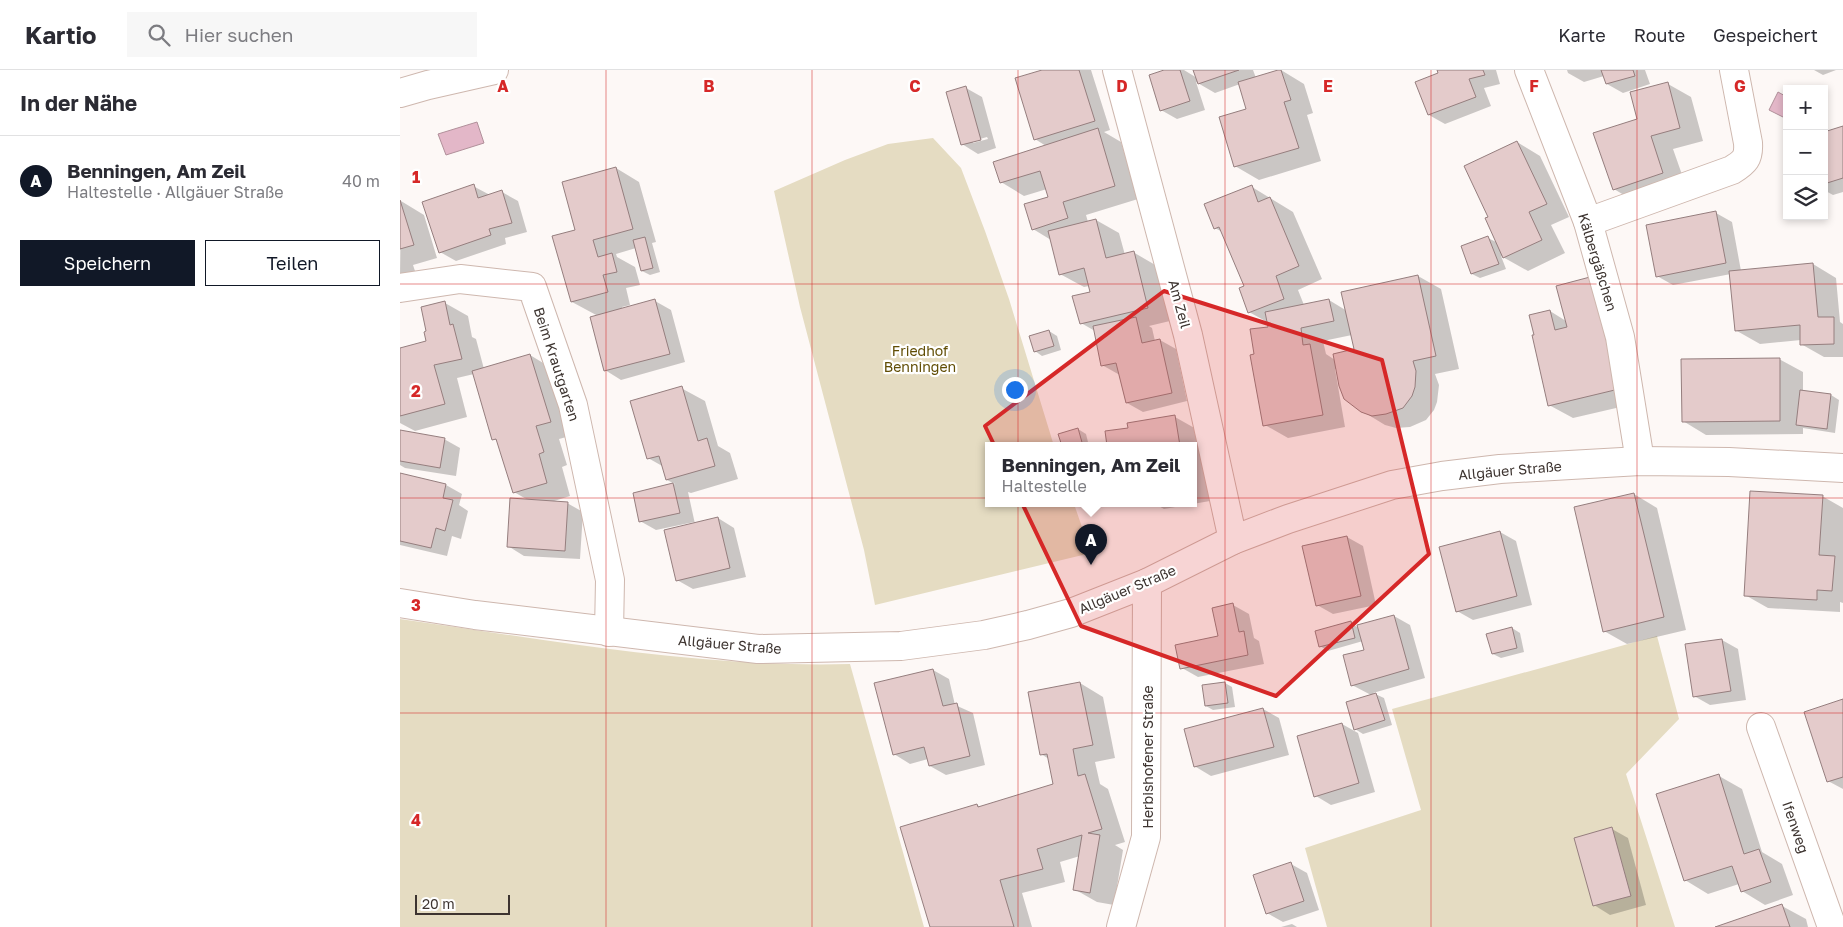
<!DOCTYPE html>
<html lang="de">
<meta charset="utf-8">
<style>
:root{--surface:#fff;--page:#f7f7f7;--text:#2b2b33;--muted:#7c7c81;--line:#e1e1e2;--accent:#111827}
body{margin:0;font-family:"Golos Text",sans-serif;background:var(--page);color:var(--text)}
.controls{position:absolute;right:15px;top:15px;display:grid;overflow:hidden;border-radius:0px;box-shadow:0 2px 8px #0003}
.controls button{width:45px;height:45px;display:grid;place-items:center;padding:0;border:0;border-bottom:1px solid var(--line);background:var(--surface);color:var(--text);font:25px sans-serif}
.scale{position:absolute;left:15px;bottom:12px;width:95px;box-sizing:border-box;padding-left:5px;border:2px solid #3d3430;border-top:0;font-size:14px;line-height:18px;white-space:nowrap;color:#3d3430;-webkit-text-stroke:4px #fff;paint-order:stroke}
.you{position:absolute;left:614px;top:319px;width:18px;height:18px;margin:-12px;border:4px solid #fff;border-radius:50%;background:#1a73e8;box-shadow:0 0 0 8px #1a73e833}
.badge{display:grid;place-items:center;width:32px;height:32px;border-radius:50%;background:var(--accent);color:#fff;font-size:16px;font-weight:700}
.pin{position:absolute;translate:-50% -41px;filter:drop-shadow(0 1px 2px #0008)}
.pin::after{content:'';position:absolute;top:26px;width:18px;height:15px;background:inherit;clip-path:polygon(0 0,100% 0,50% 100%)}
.popup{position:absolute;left:585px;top:372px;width:212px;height:65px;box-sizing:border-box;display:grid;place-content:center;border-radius:0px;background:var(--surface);filter:drop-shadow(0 1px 4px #0005);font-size:16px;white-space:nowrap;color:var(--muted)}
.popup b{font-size:19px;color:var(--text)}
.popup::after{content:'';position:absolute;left:50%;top:100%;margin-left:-10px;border:10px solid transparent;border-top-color:var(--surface)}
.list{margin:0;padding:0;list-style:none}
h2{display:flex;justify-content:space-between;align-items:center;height:65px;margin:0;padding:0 20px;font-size:21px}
h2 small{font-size:16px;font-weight:400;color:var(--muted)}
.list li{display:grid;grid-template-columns:32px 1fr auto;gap:15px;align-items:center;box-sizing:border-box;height:90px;padding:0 20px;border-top:1px solid var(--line)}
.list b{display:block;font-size:19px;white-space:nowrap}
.list p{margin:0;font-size:16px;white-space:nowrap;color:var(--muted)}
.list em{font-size:16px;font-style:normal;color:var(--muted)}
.actions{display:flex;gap:10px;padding:15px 20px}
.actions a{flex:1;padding:11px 0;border:1px solid var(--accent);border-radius:0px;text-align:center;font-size:18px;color:var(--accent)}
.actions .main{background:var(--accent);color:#fff}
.icon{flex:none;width:28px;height:28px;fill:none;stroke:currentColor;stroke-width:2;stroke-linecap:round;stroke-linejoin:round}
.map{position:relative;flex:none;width:1443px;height:857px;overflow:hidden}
header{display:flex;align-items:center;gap:30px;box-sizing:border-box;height:70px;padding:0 25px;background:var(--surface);border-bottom:1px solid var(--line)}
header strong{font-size:24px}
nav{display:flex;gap:28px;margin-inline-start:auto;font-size:18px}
.search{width:350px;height:45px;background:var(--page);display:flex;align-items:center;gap:12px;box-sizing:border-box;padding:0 18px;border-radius:0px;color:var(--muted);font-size:19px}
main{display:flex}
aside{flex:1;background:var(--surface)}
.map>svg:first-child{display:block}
.green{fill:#e5dcc2}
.water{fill:#e3b7c8;stroke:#b1909a}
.shadow{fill:#0003;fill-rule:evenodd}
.building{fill:#e4cbcb;stroke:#957e7e}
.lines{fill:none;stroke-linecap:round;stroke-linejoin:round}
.minor-casing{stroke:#ceb7ae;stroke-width:30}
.minor{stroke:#fff;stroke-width:28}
.marked{fill:#d62828;fill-opacity:0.2;stroke:#d62828;stroke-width:4;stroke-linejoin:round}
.grid{fill:none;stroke:#d62828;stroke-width:1;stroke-opacity:0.55}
.labels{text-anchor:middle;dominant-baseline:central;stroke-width:4.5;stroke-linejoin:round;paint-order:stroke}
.street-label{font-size:14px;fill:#3d3430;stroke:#fff}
.park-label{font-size:14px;fill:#614d04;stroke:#fff}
.grid-label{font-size:16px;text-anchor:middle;font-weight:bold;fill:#d62828;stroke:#fff;stroke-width:4.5;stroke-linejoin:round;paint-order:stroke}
</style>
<header>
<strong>Kartio</strong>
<div class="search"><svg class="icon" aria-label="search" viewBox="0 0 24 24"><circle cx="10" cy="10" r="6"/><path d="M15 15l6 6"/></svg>Hier suchen</div>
<nav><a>Karte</a><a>Route</a><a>Gespeichert</a></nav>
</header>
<main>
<aside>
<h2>In der Nähe<small></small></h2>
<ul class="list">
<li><span class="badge">A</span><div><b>Benningen, Am Zeil</b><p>Haltestelle · Allgäuer Straße</p></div><em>40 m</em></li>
</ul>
<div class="actions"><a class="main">Speichern</a><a>Teilen</a></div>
</aside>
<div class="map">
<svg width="1443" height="857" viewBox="0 0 1443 857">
<rect width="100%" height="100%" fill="#fdf8f6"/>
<!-- green -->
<g class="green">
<polygon points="533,68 561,98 585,161 609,229 654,376 588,376 588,434 674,434 691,483 475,535 464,480 400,237 374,121 445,90 488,74"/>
<path d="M 0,549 C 149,570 299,598 450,594 L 524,857 L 0,857 Z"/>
<polygon points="1257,566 1279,649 1226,704 1275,857 927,857 905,778 1021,740 992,639"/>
</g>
<!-- water -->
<g class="water">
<polygon points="1378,22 1387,27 1387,49 1369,40"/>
<polygon points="77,52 84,73 46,85 38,64"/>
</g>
<!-- shadow -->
<g class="shadow">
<polygon points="647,0 691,0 710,60 704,62 721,72 738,129 686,145 688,152 696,150 719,163 725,185 733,182 757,196 770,251 749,256 752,258 755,271 760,270 776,279 787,331 743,342 727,333 720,304 718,304 702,295 695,261 681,253 691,223 689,216 684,217 660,204 651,170 633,159 650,127 647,119 624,126 601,112 646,76 635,69"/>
<polygon points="768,0 784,0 797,8 795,0 853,0 856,8 881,0 904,14 913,43 907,45 921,91 859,110 835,96 847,40 840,14 815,23 796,12 805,40 777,49 761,40"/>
<polygon points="1039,0 1096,0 1100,14 1084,18 1091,36 1045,54 1029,45 1040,4"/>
<polygon points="1167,0 1245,0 1250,14 1223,23 1207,14 1204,6 1184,12 1168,3"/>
<polygon points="1414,0 1436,0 1423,5"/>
<polygon points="1268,14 1291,27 1303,71 1273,79 1286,116 1237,133 1214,119 1239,50"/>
<path d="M 566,18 L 582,27 L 596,78 L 578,84 L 562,74 ZM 587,67 L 588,69 L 573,73 L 573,71 Z"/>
<polygon points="1443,57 1443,122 1433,125 1424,120 1424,63"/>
<polygon points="1117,72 1140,86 1169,147 1151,155 1165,183 1128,201 1101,186 1106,199 1080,208 1072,204 1063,177 1088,168 1098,173 1089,147"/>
<polygon points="216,98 239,112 256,172 252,173 260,202 250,205 242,201 236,178 216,184 217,187 235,197 240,215 226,218 230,235 222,237 223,240 255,231 271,240 285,292 221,310 205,300 198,246 172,232 177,161"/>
<polygon points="73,116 90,125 102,122 118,131 127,162 105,168 106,174 56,191 40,182"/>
<path d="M 852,117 L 893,142 L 922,209 L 898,220 L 904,235 L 929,230 L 947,241 L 1018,206 L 1041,219 L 1059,299 L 1035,304 L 1039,315 L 1037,332 L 1034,340 L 1026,350 L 1010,357 L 996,358 L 985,355 L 962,341 L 937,299 L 935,299 L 945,357 L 888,368 L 865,355 L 856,285 L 869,258 L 869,253 L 849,242 L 845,216 L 824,163 L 815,158 ZM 952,265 L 955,280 L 935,290 L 926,284 L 923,271 Z"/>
<polygon points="1,131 24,145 37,188 13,195 15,201 0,206"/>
<polygon points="1316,143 1332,152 1341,201 1413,194 1436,208 1440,252 1443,254 1443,287 1424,287 1401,274 1401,270 1360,274 1337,261 1331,204 1273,215 1257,206"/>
<polygon points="1190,208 1242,332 1173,348 1149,335 1135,266 1150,241 1166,251"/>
<polygon points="45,233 68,246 72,267 76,269 84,299 130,285 153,299 174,365 159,369 167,395 162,397 170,426 151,432 167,433 183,442 180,489 124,486 108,476 128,430 114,422 98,371 94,369 74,304 57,308 67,347 15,361 0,353 0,279 28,272"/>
<polygon points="649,261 657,266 661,280 642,286 635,281"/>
<polygon points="1379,289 1403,302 1403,322 1431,325 1439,330 1435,363 1403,358 1403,364 1306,365 1283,351"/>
<polygon points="281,318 305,331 318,376 330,383 338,409 291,423 288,422 295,454 318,448 334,458 346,507 293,519 277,510 294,452 256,460 240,451 234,424 275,414 267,410 264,397 248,388"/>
<polygon points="775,347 798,360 810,431 764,439 755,434 794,434 794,376 708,376 706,362 730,359"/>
<polygon points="678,359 686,364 689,376 663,376 660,365"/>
<polygon points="0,362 44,369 60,378 56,406 5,398 0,395"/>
<polygon points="0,404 46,415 62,424 59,435 68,441 61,469 52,466 47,486 0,475"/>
<polygon points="1234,424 1257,438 1286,560 1227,574 1204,561"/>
<polygon points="1422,426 1443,438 1443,533 1440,532 1440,542 1368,538 1345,525"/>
<polygon points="1100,462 1116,471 1132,535 1073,550 1057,541"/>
<polygon points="947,467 963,476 976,535 933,544 917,535"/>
<polygon points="833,535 849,544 854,568 859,571 864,594 798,607 782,598 820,567"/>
<polygon points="994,546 1010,555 1025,608 973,623 984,628 992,655 963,664 955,659 971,625 952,615 966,581 963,571 928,581 920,576 950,553 959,558"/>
<polygon points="1112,558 1120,563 1124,582 1101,588 1093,584"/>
<polygon points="1322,570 1338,579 1346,630 1310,635 1294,626"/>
<polygon points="533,600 549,609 555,635 573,643 585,695 546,705 530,696 528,689 510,694 494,684"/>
<polygon points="680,613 703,627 715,688 695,692 700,714 708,719 725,772 715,775 723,780 714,835 697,832 674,819 680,786 660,792 665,812 622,823 632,857 531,857 577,735 581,737 655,715 649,689 641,684"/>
<polygon points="825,613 832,617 835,637 813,640 806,636"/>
<polygon points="1443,630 1443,719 1428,711"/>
<polygon points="863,639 879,648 889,685 811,706 796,697"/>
<polygon points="942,654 958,663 975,722 931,735 916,726"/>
<polygon points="1319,706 1342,719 1362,782 1382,794 1393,825 1365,835 1342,821 1339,814 1308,824 1285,810"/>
<polygon points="1212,759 1228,768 1246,835 1210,845 1194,835"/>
<polygon points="891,794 907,803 919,840 883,852 867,843"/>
<polygon points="1382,836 1406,849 1408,857 1319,857"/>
<polygon points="892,854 897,857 881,857"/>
</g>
<!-- building -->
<g class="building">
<polygon points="642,0 679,0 695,51 634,70 615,8"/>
<polygon points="764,0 780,0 790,31 760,41 749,5"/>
<polygon points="793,0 839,0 798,14"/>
<polygon points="878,0 881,0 891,30 884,32 899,78 834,97 819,47 846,39 838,12"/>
<polygon points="1037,0 1083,0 1085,5 1069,9 1076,27 1028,45 1015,12 1038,3"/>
<polygon points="1201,0 1233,0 1235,6 1206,14"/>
<polygon points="1268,12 1280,58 1251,66 1263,103 1213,120 1193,63 1237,49 1230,22"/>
<polygon points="566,16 581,70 561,75 546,22"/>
<polygon points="1443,56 1443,108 1424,114 1424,62"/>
<polygon points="698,58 715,116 663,132 668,148 632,160 624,134 648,127 640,101 600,113 593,92"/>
<polygon points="1117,71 1147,134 1129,142 1142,170 1103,188 1085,148 1088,147 1064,96"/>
<polygon points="216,97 233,159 193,170 198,187 212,183 217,202 203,205 208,222 171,232 152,166 175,160 162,112"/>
<polygon points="74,114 78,128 102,120 112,153 89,159 91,165 39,183 22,132"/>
<polygon points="852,115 858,132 870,127 899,196 876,206 884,229 848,243 839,218 844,216 819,157 814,159 804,134"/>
<polygon points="0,130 14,175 0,179"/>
<polygon points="1316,141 1326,193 1256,207 1246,155"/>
<polygon points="696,149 706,188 734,181 748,238 680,254 672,226 690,222 684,198 659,205 648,161"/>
<polygon points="1088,166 1099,194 1071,204 1061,176"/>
<polygon points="245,167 253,198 241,201 233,170"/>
<polygon points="1413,193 1418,247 1434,247 1434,274 1400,275 1400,255 1335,261 1329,201"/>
<polygon points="1018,205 1036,286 1013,291 1016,301 1015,317 1012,326 1003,338 986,344 972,346 961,342 944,329 939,316 933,284 954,279 941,222"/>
<polygon points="1190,207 1219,319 1148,336 1132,265 1134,265 1129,245 1150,240 1155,260 1167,257 1156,216"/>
<polygon points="255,229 270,284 204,301 190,247"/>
<polygon points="929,229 934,251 901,258 903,275 910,274 923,345 863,356 850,285 854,284 850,259 868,257 865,242"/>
<polygon points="45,231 50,255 53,254 62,289 34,295 45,334 0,346 0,278 26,271 24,262 26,261 21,237"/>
<polygon points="736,247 742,273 760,269 772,323 726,333 716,293 701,296 693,256"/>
<polygon points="649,260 654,276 634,282 629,266"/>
<polygon points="130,284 151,352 136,356 144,382 139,384 147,413 113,423 96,369 92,370 72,301"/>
<polygon points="1380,288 1380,351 1282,352 1281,289"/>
<polygon points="282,316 298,371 307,368 315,396 266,410 259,386 247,389 230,331"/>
<polygon points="1400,320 1431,324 1427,359 1396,355"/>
<polygon points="775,345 780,376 707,376 705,361 728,358 727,353"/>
<polygon points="678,358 683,376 662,376 658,364"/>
<polygon points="0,360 45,368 40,398 0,391"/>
<polygon points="0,403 46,414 43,428 53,430 45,461 36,458 31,478 0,471"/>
<polygon points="273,413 280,443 239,452 233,423"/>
<polygon points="1350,421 1423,425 1419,485 1435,486 1432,521 1417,520 1417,530 1344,526"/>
<polygon points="1234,423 1264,547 1203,562 1174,437"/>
<polygon points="110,428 168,432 165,481 107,477"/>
<polygon points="318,447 330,498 276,511 264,460"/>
<polygon points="1100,461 1117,526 1056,542 1039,477"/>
<polygon points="947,466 961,526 916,536 902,476"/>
<polygon points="833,533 839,562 844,561 848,585 780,599 775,575 818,566 812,538"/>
<polygon points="994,545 1009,599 951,616 943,585 964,580 957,555"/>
<polygon points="951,551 955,568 919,577 915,561"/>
<polygon points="1112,557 1117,578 1092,584 1086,564"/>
<polygon points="1322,569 1331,621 1293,627 1285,574"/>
<polygon points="533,599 543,636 557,633 570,686 529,696 524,677 493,685 474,613"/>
<polygon points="680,612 693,675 673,679 678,706 685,704 702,759 688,763 700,765 690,823 673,820 682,765 637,779 643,799 600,810 614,857 530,857 500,757 577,734 578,737 653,714 647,684 640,685 628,622"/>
<polygon points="825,612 828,633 805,636 802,615"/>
<polygon points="976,623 985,650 954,660 946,632"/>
<polygon points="1443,629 1443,707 1427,712 1404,642"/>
<polygon points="863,638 874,677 794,697 784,659"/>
<polygon points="942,653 959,713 914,727 897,666"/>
<polygon points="1319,704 1344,784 1359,779 1371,812 1341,822 1332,796 1284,811 1256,724"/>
<polygon points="1212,757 1231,826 1193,836 1174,768"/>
<polygon points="891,792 904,831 866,844 853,805"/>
<polygon points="1382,834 1390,857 1315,857"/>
</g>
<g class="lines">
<!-- minor casing -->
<g class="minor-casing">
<g id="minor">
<polyline points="717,0 788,265 833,470"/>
<polyline points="1129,0 1188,152 1220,267 1240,391"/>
<polyline points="0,23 28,15 94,0"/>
<path d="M 1188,152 L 1332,100 C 1345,92 1349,88 1348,73 L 1334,0"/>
<polyline points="0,218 60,209 132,217 173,335 210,510 209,562"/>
<polyline points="0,533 75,545 358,579 501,576 584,565 628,555 671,543 747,513 833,470 888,449 992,415 1042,406 1100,399 1240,391 1329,392 1443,398"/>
<polyline points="1361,657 1432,857"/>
<polyline points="721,857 746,767 747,513"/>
</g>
</g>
<!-- minor -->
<use href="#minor" class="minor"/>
</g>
<!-- marked area -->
<path class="marked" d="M 764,221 L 982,290 L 1029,484 L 876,626 L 681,556 L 585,356 Z"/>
<!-- grid -->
<path class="grid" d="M 206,0 L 206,857M 412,0 L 412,857M 618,0 L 618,857M 825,0 L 825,857M 1031,0 L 1031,857M 1237,0 L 1237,857M 0,214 L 1443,214M 0,428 L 1443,428M 0,643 L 1443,643"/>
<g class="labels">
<!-- street labels -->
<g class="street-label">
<text transform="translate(1198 192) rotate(73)">Kälbergäßchen</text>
<text transform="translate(780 234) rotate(75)">Am Zeil</text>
<text transform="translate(157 294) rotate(72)">Beim Krautgarten</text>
<text transform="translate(1110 400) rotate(-5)">Allgäuer Straße</text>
<text transform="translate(727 519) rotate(-23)">Allgäuer Straße</text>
<text transform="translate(330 574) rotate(5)">Allgäuer Straße</text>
<text transform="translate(747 687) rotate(-90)">Herbishofener Straße</text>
<text transform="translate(1396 757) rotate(71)">Ifenweg</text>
</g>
<!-- park labels -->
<g class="park-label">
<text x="520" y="280">Friedhof<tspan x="520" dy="16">Benningen</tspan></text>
</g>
</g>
<g class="grid-label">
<text x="103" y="22">A</text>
<text x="309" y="22">B</text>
<text x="515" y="22">C</text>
<text x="722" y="22">D</text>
<text x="928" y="22">E</text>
<text x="1134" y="22">F</text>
<text x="1340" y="22">G</text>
<text x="16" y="113">1</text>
<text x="16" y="327">2</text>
<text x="16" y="541">3</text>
<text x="16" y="756">4</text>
</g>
</svg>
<div class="controls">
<button>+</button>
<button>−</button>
<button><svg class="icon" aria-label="layers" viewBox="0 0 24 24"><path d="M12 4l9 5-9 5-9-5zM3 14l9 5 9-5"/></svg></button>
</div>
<div class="scale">20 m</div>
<div class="you"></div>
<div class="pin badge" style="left:691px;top:495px">A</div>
<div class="popup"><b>Benningen, Am Zeil</b>Haltestelle</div>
</div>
</main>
